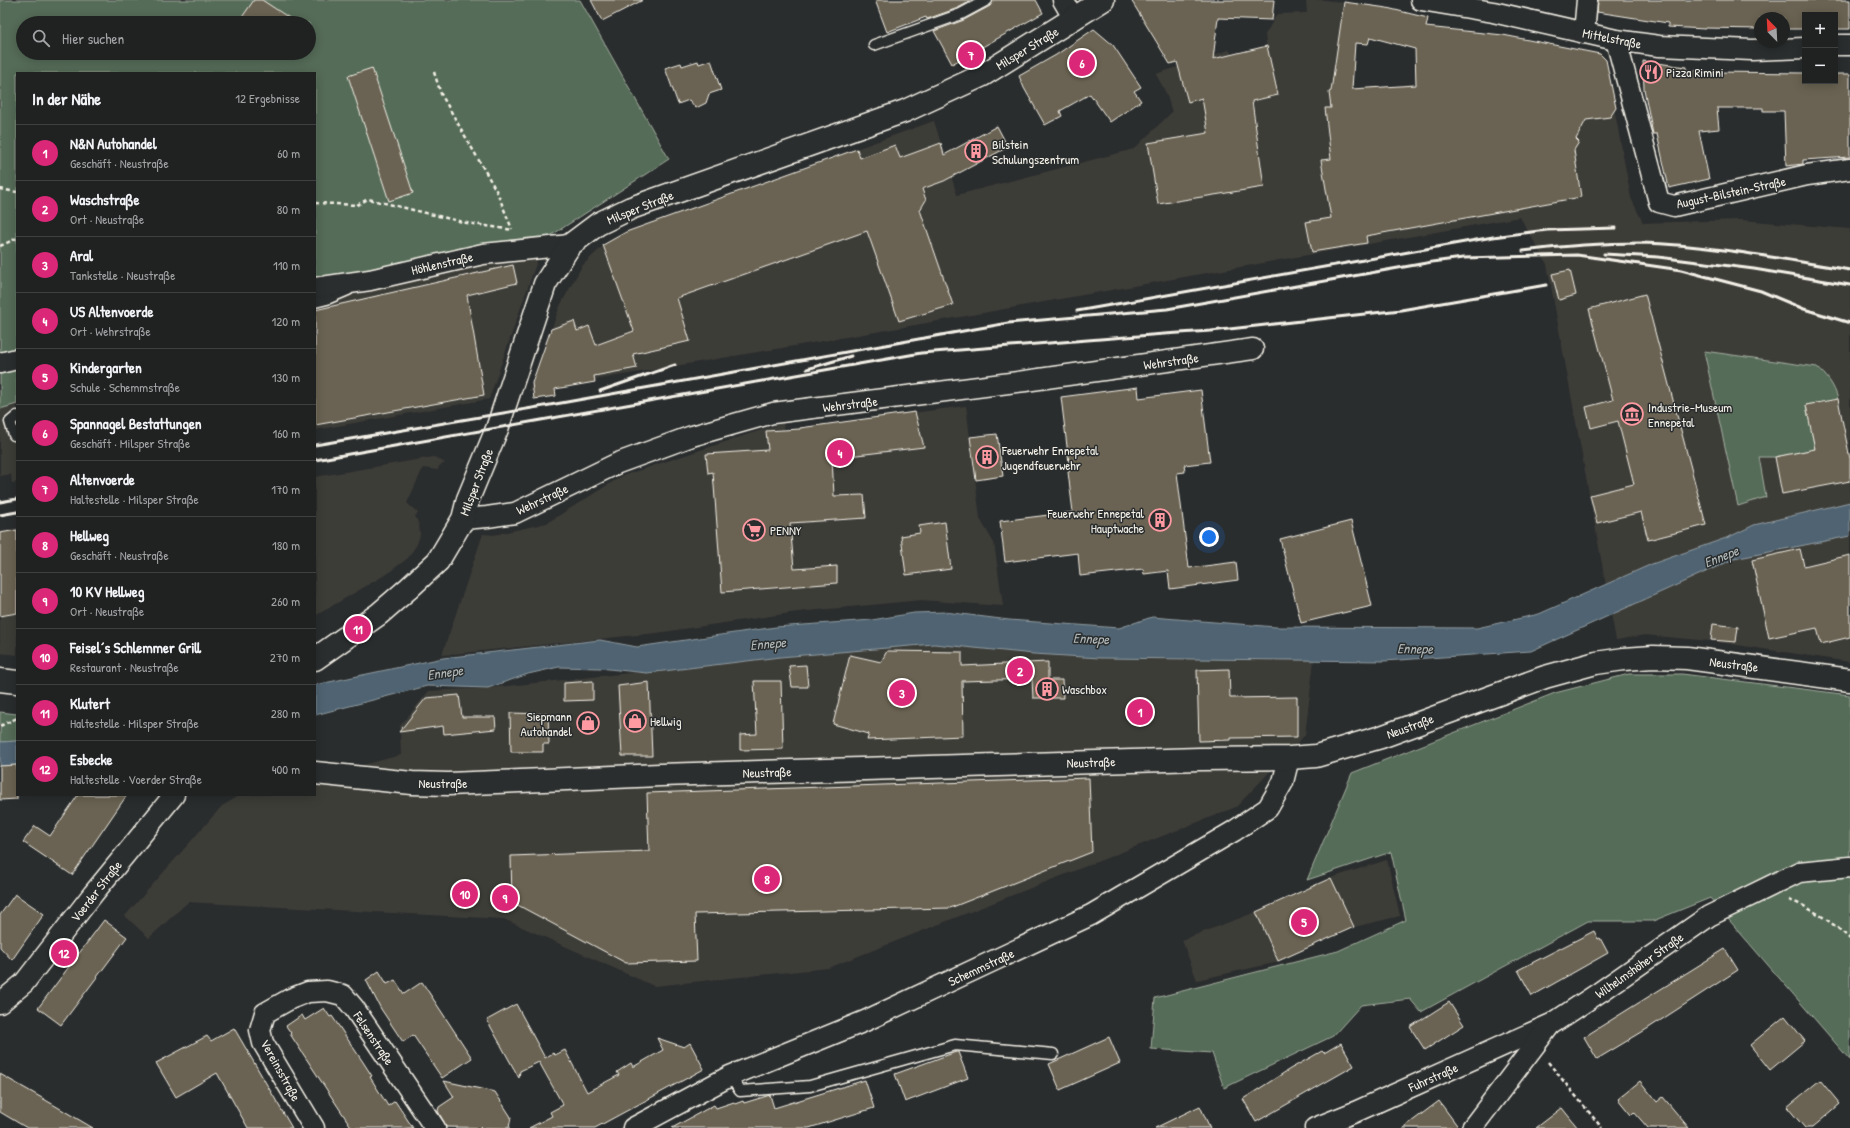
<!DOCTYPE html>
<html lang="de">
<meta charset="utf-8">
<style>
:root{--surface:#202222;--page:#282a2a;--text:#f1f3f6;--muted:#a2a4a5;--line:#3d3f40;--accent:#db2777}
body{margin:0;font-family:"Patrick Hand",sans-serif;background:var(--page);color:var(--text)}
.controls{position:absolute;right:12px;top:12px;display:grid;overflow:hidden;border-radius:0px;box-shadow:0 2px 10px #0003}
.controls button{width:36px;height:36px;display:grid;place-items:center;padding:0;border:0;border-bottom:1px solid var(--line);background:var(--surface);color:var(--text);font:20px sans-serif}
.compass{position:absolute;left:1754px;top:12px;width:36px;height:36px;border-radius:50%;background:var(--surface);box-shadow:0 2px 10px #0003;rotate:336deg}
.you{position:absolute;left:1209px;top:537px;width:14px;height:14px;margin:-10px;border:3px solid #fff;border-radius:50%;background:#1a73e8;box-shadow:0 0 0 6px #1a73e833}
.badge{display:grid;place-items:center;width:26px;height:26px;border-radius:50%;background:var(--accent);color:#fff;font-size:13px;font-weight:700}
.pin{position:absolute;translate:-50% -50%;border:2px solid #fff;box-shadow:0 1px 4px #0006}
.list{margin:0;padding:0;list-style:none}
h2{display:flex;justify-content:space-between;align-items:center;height:52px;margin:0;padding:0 16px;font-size:17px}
h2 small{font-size:13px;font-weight:400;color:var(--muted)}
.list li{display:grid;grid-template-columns:26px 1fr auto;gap:12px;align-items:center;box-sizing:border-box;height:56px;padding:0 16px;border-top:1px solid var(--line)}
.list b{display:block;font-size:15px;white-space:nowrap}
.list p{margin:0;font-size:13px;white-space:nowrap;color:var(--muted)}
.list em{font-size:13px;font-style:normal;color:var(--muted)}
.icon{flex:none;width:22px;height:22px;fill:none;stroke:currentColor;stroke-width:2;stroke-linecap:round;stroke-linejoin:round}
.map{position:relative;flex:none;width:1850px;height:1128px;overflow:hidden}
.search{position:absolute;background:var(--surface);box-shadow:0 2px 10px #0003;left:16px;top:16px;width:300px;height:44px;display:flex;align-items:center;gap:10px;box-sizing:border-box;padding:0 14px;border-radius:22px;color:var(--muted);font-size:15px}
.panel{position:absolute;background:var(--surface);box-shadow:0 2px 10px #0003;left:16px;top:72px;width:300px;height:724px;border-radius:0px}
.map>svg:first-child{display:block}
.built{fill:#3e3d39}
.green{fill:#556c59;stroke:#a4aea0;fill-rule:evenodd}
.water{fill:#4f6472;stroke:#919ca1}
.building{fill:#6b6353;stroke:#f4f1e8;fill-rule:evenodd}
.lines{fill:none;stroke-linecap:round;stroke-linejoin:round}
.service-casing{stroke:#f4f1e8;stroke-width:13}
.minor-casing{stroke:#f4f1e8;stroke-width:23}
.tertiary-casing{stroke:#f4f1e8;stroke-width:25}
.secondary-casing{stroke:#f4f1e8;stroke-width:25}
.path{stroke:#f4f1e8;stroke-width:2.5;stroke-dasharray:4 3;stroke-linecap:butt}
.service{stroke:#2a2d2e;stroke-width:10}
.minor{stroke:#2a2d2e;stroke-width:20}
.tertiary{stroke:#2a2d2e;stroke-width:22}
.secondary{stroke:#2a2d2e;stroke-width:22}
.rail{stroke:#f4f1e8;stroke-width:3}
.labels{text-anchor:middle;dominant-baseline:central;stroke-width:3;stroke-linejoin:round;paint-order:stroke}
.street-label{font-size:13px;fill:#f4f1e8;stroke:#2a2d2e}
.poi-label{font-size:13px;fill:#f4f1e8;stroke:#2a2d2e;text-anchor:start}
.water-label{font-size:14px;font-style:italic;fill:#b2b9b9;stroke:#2a2d2e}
</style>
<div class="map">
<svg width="1850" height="1128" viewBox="0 0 1850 1128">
<rect width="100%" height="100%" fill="#2a2d2e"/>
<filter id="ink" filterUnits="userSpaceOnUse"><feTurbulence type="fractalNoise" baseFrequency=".025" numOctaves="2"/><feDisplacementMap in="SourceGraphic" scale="8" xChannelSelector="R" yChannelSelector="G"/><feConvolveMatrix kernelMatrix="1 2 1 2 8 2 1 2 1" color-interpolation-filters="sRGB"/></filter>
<g filter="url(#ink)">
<!-- built -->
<g class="built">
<polygon points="1306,0 1325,0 1343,3 1333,92 1431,82 1609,81 1631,198 1643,223 1741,220 1850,229 1850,662 1711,641 1645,635 1616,640 1547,264 1520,217 887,330 529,391 560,306 582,266 603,246 626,232 934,121 957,195 1134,149 1172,112 1166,93 1156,74 1229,50 1233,56 1267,48 1265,35 1277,14 1307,13"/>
<polygon points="539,255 489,399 315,430 315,282"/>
<polygon points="17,404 17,482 12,483 11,474 0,476 0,409"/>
<polygon points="966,406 980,519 994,543 1003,606 921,600 870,605 797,612 656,633 442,655 483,534 494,535 547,523 622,476 783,423 784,430"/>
<polygon points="434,457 445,463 439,466 438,470 423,468 407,503 418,513 415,516 419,525 420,535 417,544 408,558 388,573 315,616 315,477"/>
<polygon points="17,528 17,655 0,653 0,531"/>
<polygon points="934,644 1034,654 1100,658 1314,660 1305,735 1236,807 828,968 654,986 504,919 188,902 149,938 125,916 222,806 241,795 315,795 315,778 401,755 400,726 429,691 488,688 780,657"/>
<polygon points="1387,860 1400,916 1354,927 1274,963 1197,980 1182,940 1256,912 1331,878"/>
</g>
<!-- green -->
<g class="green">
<path d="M 0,0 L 580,0 L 669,159 L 541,242 L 315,288 L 315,73 L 17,73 L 17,404 L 0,409 ZM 23,23 L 309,23 L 309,53 L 23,53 Z"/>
<path d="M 1704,351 L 1817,367 C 1827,376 1834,385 1838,399 L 1806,405 L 1815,449 L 1775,457 L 1759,457 L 1766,497 L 1738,506 Z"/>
<polygon points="1629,674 1682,674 1850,695 1850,1060 1710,898 1653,921 1588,921 1421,1012 1410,999 1361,1005 1333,1036 1224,1088 1212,1053 1151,1049 1155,998 1338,951 1406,920 1391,852 1307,880 1352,773 1555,693"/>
<polygon points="0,712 17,714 17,741 0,742"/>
</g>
<!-- water -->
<g class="water">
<polygon points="1850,502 1850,536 1734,559 1531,651 1384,661 1100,658 1034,654 934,644 780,657 647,673 599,668 559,667 528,674 488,688 427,686 315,715 315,685 443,658 600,640 637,647 776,627 872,620 914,613 945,612 1009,620 1119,628 1152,617 1276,627 1477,628 1539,614 1652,564 1729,537 1754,525"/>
<polygon points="17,741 17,765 0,766 0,742"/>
</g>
<!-- building -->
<g class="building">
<polygon points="254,0 262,0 297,23 238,23"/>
<polygon points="591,0 643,0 602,21"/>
<polygon points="875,0 973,0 958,8 927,19 926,17 887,32"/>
<polygon points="993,0 1036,0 1043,13 952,64 934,31 964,20 990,6"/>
<polygon points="1131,0 1274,0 1272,20 1218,18 1213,59 1267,46 1278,95 1252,101 1264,187 1158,204 1148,143 1208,133 1202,98 1188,102 1177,62 1170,64"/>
<polygon points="1598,0 1850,0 1850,29 1835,29 1835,15 1805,15 1805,29 1784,29 1784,18 1760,18 1760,29 1705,28 1705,29 1668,27 1668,23 1597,12"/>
<path d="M 1344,2 L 1387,8 L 1428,18 L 1426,27 L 1503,35 L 1600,54 L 1606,60 L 1616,108 L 1610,117 L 1586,120 L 1576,139 L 1579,142 L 1574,150 L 1581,197 L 1366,236 L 1367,243 L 1312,252 L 1306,222 L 1331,218 L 1321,160 L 1331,159 L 1325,108 L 1331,108 L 1329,92 L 1331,91 ZM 1370,37 L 1415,49 L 1416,85 L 1352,89 L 1355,43 L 1368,44 Z"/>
<polygon points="1094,29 1113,45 1141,87 1134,91 1141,101 1110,122 1090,94 1060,111 1062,116 1045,125 1024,88 1019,76 1056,55"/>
<polygon points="711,60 721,90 709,94 706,103 696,108 689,100 678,104 665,68 681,63 682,66 698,61 699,64"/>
<polygon points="1643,61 1686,67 1686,70 1712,72 1805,73 1805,81 1835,81 1835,74 1850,74 1850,157 1803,160 1803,164 1786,166 1784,111 1763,111 1763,108 1717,108 1719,129 1699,131 1709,179 1669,188 1657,134 1653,134 1644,89"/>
<polygon points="372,68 413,193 389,201 348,76"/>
<polygon points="997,126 1008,147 944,181 922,189 926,200 920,210 953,305 899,321 867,231 677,298 690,341 633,354 637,368 594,376 595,382 555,389 556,396 534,399 532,383 551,329 574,321 577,331 589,326 596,345 634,331 603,245 626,232 857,149 860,158 895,145 900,158 941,143 944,155"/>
<polygon points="513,265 517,283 467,295 484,395 315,425 315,310"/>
<polygon points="1570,270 1576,295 1559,300 1552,274"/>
<polygon points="1645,294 1706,525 1648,540 1641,512 1597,523 1590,495 1634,484 1618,421 1591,428 1586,407 1613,400 1589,309"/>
<polygon points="1138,387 1139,398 1201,390 1210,462 1184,465 1185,472 1177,473 1189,568 1236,562 1238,580 1170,589 1168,571 1144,574 1143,569 1080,576 1078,553 1005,562 1000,521 1073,512 1068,472 1070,471 1061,397"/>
<polygon points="1838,399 1850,459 1850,481 1782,494 1775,457 1815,449 1806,405"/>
<polygon points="915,412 924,447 832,458 834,496 864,495 866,518 790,523 794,569 837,566 837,583 722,592 713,472 708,473 706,454 768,450 766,431 800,429 800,428"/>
<polygon points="997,434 1003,476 976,480 970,437"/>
<polygon points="1351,521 1372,606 1301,623 1280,539"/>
<polygon points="945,522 951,569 906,575 901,536 920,533 919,526"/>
<polygon points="17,530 17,613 0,616 0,533"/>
<polygon points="1800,549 1804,566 1850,555 1850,637 1821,644 1817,628 1769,638 1752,560"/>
<polygon points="1713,624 1738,627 1736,642 1711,640"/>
<polygon points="887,651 962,652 962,666 1048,662 1048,680 1062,680 1063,698 1033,698 1032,679 962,681 963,736 867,740 869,734 833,724 850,655 881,662"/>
<polygon points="806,665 808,687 792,687 789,666"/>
<polygon points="1229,669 1230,698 1297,697 1297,737 1231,738 1231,740 1199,741 1197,670"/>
<polygon points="593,681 593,700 564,701 564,683"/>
<polygon points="754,681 781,681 783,749 740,750 740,735 757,734"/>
<polygon points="649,682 652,756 622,756 618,686"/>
<polygon points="459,695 462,717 495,717 496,729 444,734 443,726 399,732 426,698"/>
<polygon points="510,713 548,714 549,744 543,744 543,752 511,752"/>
<polygon points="17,765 17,799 0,800 0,766"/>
<polygon points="1089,778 1092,852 950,908 695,914 697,961 626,963 512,902 511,856 649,851 647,793"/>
<polygon points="78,795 127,795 72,875 23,842 35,826 50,836"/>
<polygon points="1331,878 1354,927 1278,961 1256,912"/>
<polygon points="454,886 476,886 476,902 455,903"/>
<polygon points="15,894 44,914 12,960 0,947 0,915"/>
<polygon points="104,920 127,937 61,1025 38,1008"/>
<polygon points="1594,931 1598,939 1600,938 1608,953 1532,996 1518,970"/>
<polygon points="1725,949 1738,970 1647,1029 1597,1059 1584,1037"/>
<polygon points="379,971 387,984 395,980 404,994 422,982 472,1058 442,1078 413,1035 403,1042 381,1009 366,980"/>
<polygon points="1449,1002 1464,1025 1425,1050 1410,1027"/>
<polygon points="516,1004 545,1058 553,1053 555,1055 565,1050 587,1092 619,1075 617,1072 631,1063 633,1067 663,1050 657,1038 684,1047 690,1043 704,1069 595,1128 529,1128 552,1116 550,1112 563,1105 539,1062 520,1071 519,1078 487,1020"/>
<polygon points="324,1008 330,1017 332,1016 363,1062 372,1076 370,1077 388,1106 395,1101 413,1128 352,1128 290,1034 291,1033 286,1026 302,1015 305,1020"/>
<polygon points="1785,1016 1805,1041 1770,1070 1750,1045"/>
<polygon points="234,1028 292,1128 248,1128 217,1073 176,1097 156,1063 207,1036 211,1041"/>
<polygon points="1109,1037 1120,1063 1060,1090 1049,1064"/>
<polygon points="1341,1043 1354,1066 1256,1122 1243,1099 1290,1069 1322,1051 1324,1053"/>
<polygon points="956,1052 958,1052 968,1078 905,1102 895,1074"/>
<polygon points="0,1074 42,1098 93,1128 27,1128 0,1112"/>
<polygon points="865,1080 874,1108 809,1128 672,1128 714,1105 716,1108 734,1102 735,1104 743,1101 744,1103 770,1095 774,1108"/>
<polygon points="1820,1080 1840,1104 1812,1128 1805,1128 1787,1107"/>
<polygon points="444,1081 495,1092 511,1117 509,1128 446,1127 438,1111 439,1107 454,1097"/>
<polygon points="1640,1081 1657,1102 1663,1097 1689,1128 1648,1128 1634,1112 1631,1115 1618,1099"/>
<polygon points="1439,1101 1459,1128 1403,1128"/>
<polygon points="1200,1106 1210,1128 1155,1128"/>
<polygon points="1562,1108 1578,1128 1536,1128"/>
</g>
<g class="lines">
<!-- service casing -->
<g class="service-casing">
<g id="service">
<polyline points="874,45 961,14 987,0"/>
<polyline points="315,302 327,299 348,290"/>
<polyline points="14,435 10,422 17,416"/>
<polyline points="730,1076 740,1091 810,1086 955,1045 1053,1054"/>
</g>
</g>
<!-- minor casing -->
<g class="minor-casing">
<g id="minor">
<polyline points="1063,0 1074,19"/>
<polyline points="1421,0 1493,12 1616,40 1659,46 1752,50 1805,48"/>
<polyline points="1584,33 1587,0"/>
<polyline points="1616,40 1659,202 1674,206 1807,175 1850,169"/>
<polyline points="1835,45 1850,45"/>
<polyline points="315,288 370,280 483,254 570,245"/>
<polyline points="0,363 17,359"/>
<polyline points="463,519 487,517 515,513 618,463 692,436 773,413 1025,381 1253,349"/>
<polyline points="0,1003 24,983 93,894 174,795"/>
<polyline points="314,1128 263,1043 260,1030 265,1013 290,999 308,992 327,991 343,995 354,1008 435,1128"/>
<polyline points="633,1128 730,1076 865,1021 1091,915 1234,831 1268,808 1283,782 1289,758"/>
<polyline points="1315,1128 1355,1112 1549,1025"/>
<polyline points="1472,1128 1550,1025 1600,992 1709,916 1799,872 1850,867"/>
</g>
</g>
<!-- tertiary casing -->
<g class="tertiary-casing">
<polyline id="tertiary" points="315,659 379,614 409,588 438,561 463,519 468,499 497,429 545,284 570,245 598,224 631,208 905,111 983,75 1103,0"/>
</g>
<!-- secondary casing -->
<g class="secondary-casing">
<g id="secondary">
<polyline points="0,680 17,682"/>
<polyline points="315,773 412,783 448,784 660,775 1200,759 1289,758 1316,756 1381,737 1545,677 1596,663 1624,659 1653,657 1687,658 1850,680"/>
</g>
</g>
<!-- path -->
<g class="path">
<polyline points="434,72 441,94 497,192 512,229"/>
<polyline points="0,189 17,192"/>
<polyline points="315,203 357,205 368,199 467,223 513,230"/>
<polyline points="0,246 17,238"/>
<polyline points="0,726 17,718"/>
<path d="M 1789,900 C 1810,907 1834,923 1850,939"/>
<polyline points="1548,1062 1602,1128"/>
</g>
<!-- service -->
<use href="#service" class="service"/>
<!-- minor -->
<use href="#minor" class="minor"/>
<!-- tertiary -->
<use href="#tertiary" class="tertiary"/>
<!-- secondary -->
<use href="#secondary" class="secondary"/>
<!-- rail -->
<g class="rail">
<path d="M 1523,251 C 1562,246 1601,243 1641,243 C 1711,245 1781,259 1850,270"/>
<polyline points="1604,254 1658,257 1754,269 1850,285"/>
<polyline points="1077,311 1493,237 1547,230 1616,228"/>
<polyline points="807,369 851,356"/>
<polyline points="600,391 675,365"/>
<polyline points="315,445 550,405 1008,323 1167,309 1432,262 1463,258 1577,255 1681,270 1761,291 1804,309 1850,323"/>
<polyline points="315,460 921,353 1164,334 1211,331 1401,310 1546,285"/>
<polyline points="0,502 17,499"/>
<polyline points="0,515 17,512"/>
</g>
</g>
</g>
<!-- icons -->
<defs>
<g id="restaurant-ring" transform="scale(1.15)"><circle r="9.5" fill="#2a2d2e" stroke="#ff9aa2" stroke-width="1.5"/><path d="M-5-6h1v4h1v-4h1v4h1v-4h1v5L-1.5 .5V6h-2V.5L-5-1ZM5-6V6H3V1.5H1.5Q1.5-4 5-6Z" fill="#ff9aa2"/></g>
<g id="building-ring" transform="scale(1.15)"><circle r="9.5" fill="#2a2d2e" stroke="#ff9aa2" stroke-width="1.5"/><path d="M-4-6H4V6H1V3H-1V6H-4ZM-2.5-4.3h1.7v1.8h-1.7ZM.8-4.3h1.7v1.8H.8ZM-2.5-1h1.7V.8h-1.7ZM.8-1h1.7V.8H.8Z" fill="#ff9aa2"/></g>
<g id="museum-ring" transform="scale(1.15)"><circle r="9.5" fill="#2a2d2e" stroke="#ff9aa2" stroke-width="1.5"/><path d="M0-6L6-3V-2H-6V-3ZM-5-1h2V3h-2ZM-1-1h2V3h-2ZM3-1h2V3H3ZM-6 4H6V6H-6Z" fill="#ff9aa2"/></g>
<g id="supermarket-ring" transform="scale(1.15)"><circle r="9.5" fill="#2a2d2e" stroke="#ff9aa2" stroke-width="1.5"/><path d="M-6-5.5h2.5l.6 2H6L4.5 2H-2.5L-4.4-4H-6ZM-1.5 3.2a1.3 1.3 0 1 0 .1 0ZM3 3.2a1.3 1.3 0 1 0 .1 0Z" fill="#ff9aa2"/></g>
<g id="shop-ring" transform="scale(1.15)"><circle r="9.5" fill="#2a2d2e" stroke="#ff9aa2" stroke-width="1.5"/><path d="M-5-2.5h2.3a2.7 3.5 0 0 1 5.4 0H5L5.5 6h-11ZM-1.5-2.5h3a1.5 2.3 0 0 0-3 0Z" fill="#ff9aa2"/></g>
</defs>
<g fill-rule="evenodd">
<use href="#restaurant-ring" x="1651" y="72"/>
<use href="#building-ring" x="976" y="151"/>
<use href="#museum-ring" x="1632" y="414"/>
<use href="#building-ring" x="987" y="457"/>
<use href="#building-ring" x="1160" y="520"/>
<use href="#supermarket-ring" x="754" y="530"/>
<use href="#building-ring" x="1047" y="689"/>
<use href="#shop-ring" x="635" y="721"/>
<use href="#shop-ring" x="588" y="723"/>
</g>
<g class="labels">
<!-- street labels -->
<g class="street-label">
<text transform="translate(1612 38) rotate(11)">Mittelstraße</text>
<text transform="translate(1027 48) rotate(-31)">Milsper Straße</text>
<text transform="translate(1731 192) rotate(-12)">August-Bilstein-Straße</text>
<text transform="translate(640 207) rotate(-22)">Milsper Straße</text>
<text transform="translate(442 263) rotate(-13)">Höhlenstraße</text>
<text transform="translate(1171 361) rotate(-8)">Wehrstraße</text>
<text transform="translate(850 404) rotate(-7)">Wehrstraße</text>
<text transform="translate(476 482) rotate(-69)">Milsper Straße</text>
<text transform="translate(542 499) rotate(-25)">Wehrstraße</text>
<text transform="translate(1734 664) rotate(7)">Neustraße</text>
<text transform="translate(1410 726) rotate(-20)">Neustraße</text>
<text transform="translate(1091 762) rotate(-2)">Neustraße</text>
<text transform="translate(767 772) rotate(-2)">Neustraße</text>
<text x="443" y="783">Neustraße</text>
<text transform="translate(96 891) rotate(-52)">Voerder Straße</text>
<text transform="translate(1639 965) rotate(-35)">Wilhelmshöher Straße</text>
<text transform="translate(981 967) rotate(-25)">Schemmstraße</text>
<text transform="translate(374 1038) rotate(56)">Felsenstraße</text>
<text transform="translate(281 1070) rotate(61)">Vereinsstraße</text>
<text transform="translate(1433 1077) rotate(-24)">Fuhrstraße</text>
</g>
<!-- poi labels -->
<g class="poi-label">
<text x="1666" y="72">Pizza Rimini</text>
<text x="992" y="144">Bilstein<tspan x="992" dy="15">Schulungszentrum</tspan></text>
<text x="1648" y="407">Industrie-Museum<tspan x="1648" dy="15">Ennepetal</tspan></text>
<text x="1002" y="450">Feuerwehr Ennepetal<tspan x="1002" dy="15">Jugendfeuerwehr</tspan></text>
<text x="1144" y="513" text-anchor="end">Feuerwehr Ennepetal<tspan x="1144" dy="15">Hauptwache</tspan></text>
<text x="770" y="530">PENNY</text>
<text x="1062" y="689">Waschbox</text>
<text x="572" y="716" text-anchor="end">Siepmann<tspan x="572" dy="15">Autohandel</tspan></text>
<text x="650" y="721">Hellwig</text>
</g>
<!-- water labels -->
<g class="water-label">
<text transform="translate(1721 556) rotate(-22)">Ennepe</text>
<text transform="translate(1091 638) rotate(2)">Ennepe</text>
<text transform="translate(768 643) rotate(-5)">Ennepe</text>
<text transform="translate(1415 648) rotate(1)">Ennepe</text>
<text transform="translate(445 672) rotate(-8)">Ennepe</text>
</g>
</g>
</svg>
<div class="controls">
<button>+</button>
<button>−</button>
</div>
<svg class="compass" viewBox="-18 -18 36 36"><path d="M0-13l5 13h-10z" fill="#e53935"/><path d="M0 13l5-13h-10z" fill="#a2a4a5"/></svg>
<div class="you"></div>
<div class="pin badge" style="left:1140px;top:712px">1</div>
<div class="pin badge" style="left:1020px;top:671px">2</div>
<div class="pin badge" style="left:902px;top:693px">3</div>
<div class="pin badge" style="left:840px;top:453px">4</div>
<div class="pin badge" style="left:1304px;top:922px">5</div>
<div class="pin badge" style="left:1082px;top:63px">6</div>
<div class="pin badge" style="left:971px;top:55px">7</div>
<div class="pin badge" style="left:767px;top:879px">8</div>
<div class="pin badge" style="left:505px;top:898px">9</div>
<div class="pin badge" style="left:465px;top:894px">10</div>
<div class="pin badge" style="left:358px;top:629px">11</div>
<div class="pin badge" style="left:64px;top:953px">12</div>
<div class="search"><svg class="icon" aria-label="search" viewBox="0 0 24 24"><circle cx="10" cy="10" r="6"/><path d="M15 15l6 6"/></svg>Hier suchen</div>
<section class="panel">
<h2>In der Nähe<small>12 Ergebnisse</small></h2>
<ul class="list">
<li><span class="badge">1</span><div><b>N&amp;N Autohandel</b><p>Geschäft · Neustraße</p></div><em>60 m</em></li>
<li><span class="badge">2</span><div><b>Waschstraße</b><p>Ort · Neustraße</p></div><em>80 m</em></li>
<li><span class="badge">3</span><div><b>Aral</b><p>Tankstelle · Neustraße</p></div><em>110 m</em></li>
<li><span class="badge">4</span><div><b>US Altenvoerde</b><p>Ort · Wehrstraße</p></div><em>120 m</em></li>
<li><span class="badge">5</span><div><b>Kindergarten</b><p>Schule · Schemmstraße</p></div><em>130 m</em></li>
<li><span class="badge">6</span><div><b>Spannagel Bestattungen</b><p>Geschäft · Milsper Straße</p></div><em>160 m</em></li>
<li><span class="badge">7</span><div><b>Altenvoerde</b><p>Haltestelle · Milsper Straße</p></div><em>170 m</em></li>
<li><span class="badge">8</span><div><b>Hellweg</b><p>Geschäft · Neustraße</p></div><em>180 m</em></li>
<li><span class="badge">9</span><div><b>10 KV Hellweg</b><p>Ort · Neustraße</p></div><em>260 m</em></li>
<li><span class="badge">10</span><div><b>Feisel´s Schlemmer Grill</b><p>Restaurant · Neustraße</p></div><em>270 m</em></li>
<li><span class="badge">11</span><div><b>Klutert</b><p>Haltestelle · Milsper Straße</p></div><em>280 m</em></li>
<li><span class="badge">12</span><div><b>Esbecke</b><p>Haltestelle · Voerder Straße</p></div><em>400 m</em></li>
</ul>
</section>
</div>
